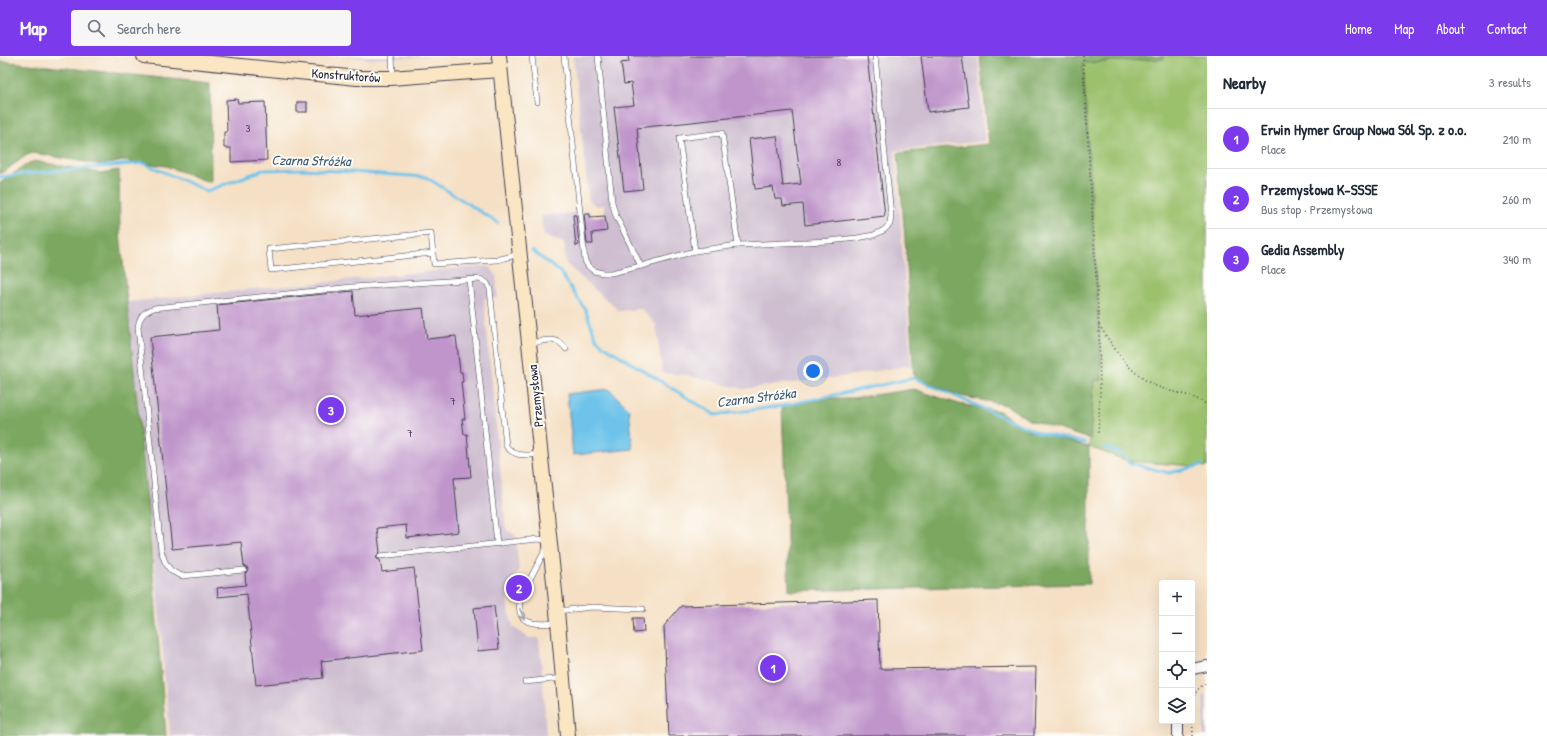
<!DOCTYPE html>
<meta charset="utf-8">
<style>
:root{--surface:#fff;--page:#f6f6f7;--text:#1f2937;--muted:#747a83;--line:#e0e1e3;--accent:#7c3aed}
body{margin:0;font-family:"Patrick Hand",sans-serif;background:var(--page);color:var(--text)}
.controls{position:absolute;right:12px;bottom:12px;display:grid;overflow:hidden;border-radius:4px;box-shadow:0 4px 16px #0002}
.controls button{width:36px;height:36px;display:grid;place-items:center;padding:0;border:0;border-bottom:1px solid var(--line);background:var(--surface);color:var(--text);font:20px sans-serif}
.you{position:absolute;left:813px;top:315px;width:14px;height:14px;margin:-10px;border:3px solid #fff;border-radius:50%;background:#1a73e8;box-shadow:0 0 0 6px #1a73e833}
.badge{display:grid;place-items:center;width:26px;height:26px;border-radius:50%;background:var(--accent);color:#fff;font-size:13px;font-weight:700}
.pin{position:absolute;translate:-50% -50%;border:2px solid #fff;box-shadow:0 1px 4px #0006}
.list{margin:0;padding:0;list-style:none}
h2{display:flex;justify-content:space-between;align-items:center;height:52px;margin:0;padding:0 16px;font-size:17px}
h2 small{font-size:13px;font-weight:400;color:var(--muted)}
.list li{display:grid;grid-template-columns:26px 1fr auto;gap:12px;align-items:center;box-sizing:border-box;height:60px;padding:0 16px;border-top:1px solid var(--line)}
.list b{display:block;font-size:15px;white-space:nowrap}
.list p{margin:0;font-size:13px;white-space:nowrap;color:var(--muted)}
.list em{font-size:13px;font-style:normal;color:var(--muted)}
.icon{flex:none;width:22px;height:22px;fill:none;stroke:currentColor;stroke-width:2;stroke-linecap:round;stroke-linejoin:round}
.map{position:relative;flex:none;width:1207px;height:680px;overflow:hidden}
header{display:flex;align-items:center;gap:24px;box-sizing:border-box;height:56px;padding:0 20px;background:var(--accent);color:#fff}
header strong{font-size:19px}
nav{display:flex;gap:22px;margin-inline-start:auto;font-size:14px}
.search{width:280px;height:36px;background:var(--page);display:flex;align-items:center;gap:10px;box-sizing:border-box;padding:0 14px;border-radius:4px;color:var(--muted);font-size:15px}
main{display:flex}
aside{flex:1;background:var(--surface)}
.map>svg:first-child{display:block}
.industrial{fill:#cebed0}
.green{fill:#9bc16d;stroke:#5e7254}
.forest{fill:#7ca760;stroke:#4f644e}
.water{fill:#6dc3ea;stroke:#487292}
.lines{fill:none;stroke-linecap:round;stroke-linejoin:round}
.stream{stroke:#6dc3ea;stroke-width:3}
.building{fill:#bf95cb}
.lane-casing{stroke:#423e50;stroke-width:6}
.street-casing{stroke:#423e50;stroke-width:12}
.secondary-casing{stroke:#423e50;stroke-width:16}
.path{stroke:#423e50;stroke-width:1.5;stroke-dasharray:1 3;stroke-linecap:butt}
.lane{stroke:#fff;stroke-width:5}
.street{stroke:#fff;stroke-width:10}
.secondary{stroke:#fbe6c4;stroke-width:14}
.oneway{stroke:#9c9ca7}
.labels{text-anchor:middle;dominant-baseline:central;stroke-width:4;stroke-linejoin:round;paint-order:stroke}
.number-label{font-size:11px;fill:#493f5f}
.street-label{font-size:13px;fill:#22223b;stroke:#fdfcf7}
.water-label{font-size:14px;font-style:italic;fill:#3c5a78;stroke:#fdfcf7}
</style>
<header>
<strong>Map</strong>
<div class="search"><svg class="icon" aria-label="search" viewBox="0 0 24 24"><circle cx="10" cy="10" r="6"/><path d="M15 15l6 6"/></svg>Search here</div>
<nav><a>Home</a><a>Map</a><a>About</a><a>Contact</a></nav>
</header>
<main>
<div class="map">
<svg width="1207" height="680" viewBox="0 0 1207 680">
<rect width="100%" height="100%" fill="#fdfcf7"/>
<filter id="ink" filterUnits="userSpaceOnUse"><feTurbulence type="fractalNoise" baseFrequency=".025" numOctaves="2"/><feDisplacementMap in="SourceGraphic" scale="8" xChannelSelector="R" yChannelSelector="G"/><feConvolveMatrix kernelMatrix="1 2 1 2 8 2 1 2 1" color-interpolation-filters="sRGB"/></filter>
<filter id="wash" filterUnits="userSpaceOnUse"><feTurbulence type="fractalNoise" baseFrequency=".012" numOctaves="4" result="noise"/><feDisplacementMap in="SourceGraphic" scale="16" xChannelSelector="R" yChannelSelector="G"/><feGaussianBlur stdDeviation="0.9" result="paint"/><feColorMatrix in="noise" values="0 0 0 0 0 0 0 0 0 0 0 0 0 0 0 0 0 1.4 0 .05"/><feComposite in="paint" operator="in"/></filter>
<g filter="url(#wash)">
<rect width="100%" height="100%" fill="#f5e0c5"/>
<!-- industrial -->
<g class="industrial">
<polygon points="342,0 435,0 372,3"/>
<polygon points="573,0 978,0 984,85 895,95 911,309 842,321 743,333 687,319 662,317 656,269 641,253 619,255 566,208 564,187 544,180 541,160 590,155 591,161 605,159 604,149 596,150 589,144"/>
<polygon points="482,210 490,211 496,219 498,242 484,243 506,474 515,479 519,513 507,536 508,550 513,571 529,582 539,582 543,624 546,680 170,680 157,534 128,246"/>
<polygon points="1203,640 1207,640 1207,680 1204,680"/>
</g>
<!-- green -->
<polygon class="green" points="1163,0 1207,0 1207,411 1128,405 1089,391 1094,325 1102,324 1083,6 1163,3"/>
<!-- forest -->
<g class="forest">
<polygon points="980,0 1163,0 1164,3 1083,7 1102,324 1094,325 1090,383 1029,364 1006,349 961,340 914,322 906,196 898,97 989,88"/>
<polygon points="0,5 210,27 211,125 206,125 166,110 122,105 102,109 33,97 27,99 0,118"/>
<polygon points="35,105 101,117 119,114 120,176 148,454 166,680 0,680 0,127 29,107"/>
<polygon points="914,333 959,348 999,355 1027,374 1089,391 1089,528 789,535 782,350 832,342 853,342"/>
</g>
<!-- water -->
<polygon class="water" points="609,333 629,353 633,393 573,399 567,338"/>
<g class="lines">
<!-- stream -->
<g class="stream">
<polyline points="0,121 23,118 143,107 207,135 263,114 305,113 426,121 498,167"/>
<polyline points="532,195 560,216 585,253 596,282 604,290 715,359 782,350 914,322 1039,377 1085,387"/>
<polyline points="1103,391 1120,397 1129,407 1169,417 1202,409"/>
</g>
</g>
<g id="blocks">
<!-- building -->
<g class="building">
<polygon points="628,0 867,0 885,160 805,169 803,148 783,150 782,143 775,143 773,131 755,133 749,83 777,80 783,130 801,128 792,55 637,72 643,133 624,135 614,51 634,49 631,27 624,28 621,7 629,6"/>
<polygon points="921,0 962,0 969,51 928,56"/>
<polygon points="237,43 238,47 265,46 267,104 231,106 231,92 224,92 224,76 227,76 226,44"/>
<rect x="297" y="46" width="10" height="10"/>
<polygon points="584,158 590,158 590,161 605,160 607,175 592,177 593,188 587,188"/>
<polygon points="573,159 576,159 579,189 576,190"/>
<polygon points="353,235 355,259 423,252 427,283 456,280 460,316 462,316 463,326 461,326 465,363 462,363 464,378 467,378 471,421 454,422 459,476 407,482 406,469 377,472 380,496 376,500 377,503 380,504 382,516 414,512 423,594 321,605 323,622 256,629 247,538 218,541 217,532 246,529 245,518 248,514 247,511 244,510 241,486 172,493 150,281 219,274 217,249"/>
<polygon points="878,544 880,613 1036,611 1034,680 669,680 664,570 681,550"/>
<polygon points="494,550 499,593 478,595 474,552"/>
<polygon points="633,562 643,562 644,576 634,577"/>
</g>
</g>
</g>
<g filter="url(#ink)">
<use href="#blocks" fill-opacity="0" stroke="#423e50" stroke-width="1"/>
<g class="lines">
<!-- lane casing -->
<g class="lane-casing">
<g id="lane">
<polyline points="392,0 393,21"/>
<polyline points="532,0 537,46"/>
<polyline points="564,0 585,205 588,210 594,215 603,217 611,217 641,210 695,195 738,189 829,185 857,182 874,179 884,174 890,168 891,159 875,0"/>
<polyline points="598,0 612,146 616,160 641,210"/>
<polyline points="695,195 679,82 722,77 738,189"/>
<polyline points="433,197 271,214 269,193 431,177 434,208 497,204 519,198"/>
<polyline points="469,223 497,488"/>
<path d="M 530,287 C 544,285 557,279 566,293"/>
<path d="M 380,500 L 538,483 L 550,485 L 521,540 C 513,570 535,569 557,567"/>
<path d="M 244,514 L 182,520 L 171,515 L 165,506 L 161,494 L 138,271 C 140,259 144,256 154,252 L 352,231 L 480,223 L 487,227 L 490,233 L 506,390 C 515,402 527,399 540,398"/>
<polyline points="558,555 592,551 643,553"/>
<polyline points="525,626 563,622"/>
</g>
</g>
<!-- street casing -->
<g class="street-casing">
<g id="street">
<polyline points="1192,613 1207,610"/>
<polyline points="1178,680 1178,665"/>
</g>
</g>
<!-- secondary casing -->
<g class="secondary-casing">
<g id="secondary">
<polyline points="144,0 357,22 390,22 500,14"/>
<polyline points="499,0 557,555 568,680"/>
</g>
</g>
<!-- path -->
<g class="path">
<polyline points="1083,0 1099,269 1100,336 1098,379"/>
<path d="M 1099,269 C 1117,296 1131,322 1164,333 C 1178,338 1195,339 1207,349"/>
<path d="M 1193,680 C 1193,663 1187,634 1207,627"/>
</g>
<!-- lane -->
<use href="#lane" class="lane"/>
<!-- street -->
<use href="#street" class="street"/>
<!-- secondary -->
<use href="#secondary" class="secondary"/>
</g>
<!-- one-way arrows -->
<defs><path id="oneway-shaft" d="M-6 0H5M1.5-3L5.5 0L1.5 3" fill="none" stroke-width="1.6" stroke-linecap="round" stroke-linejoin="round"/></defs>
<use class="oneway" href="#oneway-shaft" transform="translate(522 558) rotate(67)"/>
</g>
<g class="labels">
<!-- number labels -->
<g class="number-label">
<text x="248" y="72">3</text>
<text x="839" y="106">8</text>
<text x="453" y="345">7</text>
<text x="410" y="377">7</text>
</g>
<!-- street labels -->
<g class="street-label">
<text transform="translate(346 19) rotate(4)">Konstruktorów</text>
<text transform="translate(535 340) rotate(-96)">Przemysłowa</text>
</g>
<!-- water labels -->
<g class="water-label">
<text transform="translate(311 104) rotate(1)">Czarna Stróżka</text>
<text transform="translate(756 341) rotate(-7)">Czarna Stróżka</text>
</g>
</g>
</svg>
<div class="controls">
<button>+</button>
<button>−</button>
<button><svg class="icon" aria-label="locate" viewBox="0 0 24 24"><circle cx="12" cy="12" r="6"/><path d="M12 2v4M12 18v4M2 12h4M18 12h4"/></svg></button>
<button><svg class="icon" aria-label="layers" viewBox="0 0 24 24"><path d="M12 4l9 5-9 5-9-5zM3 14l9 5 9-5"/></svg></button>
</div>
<div class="you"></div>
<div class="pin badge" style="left:773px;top:612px">1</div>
<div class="pin badge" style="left:519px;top:532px">2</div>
<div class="pin badge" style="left:331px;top:354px">3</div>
</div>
<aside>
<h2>Nearby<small>3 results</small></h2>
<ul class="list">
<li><span class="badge">1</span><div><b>Erwin Hymer Group Nowa Sól Sp. z o.o.</b><p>Place</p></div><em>210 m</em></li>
<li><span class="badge">2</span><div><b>Przemysłowa K-SSSE</b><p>Bus stop · Przemysłowa</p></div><em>260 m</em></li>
<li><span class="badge">3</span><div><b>Gedia Assembly</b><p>Place</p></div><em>340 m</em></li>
</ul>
</aside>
</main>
